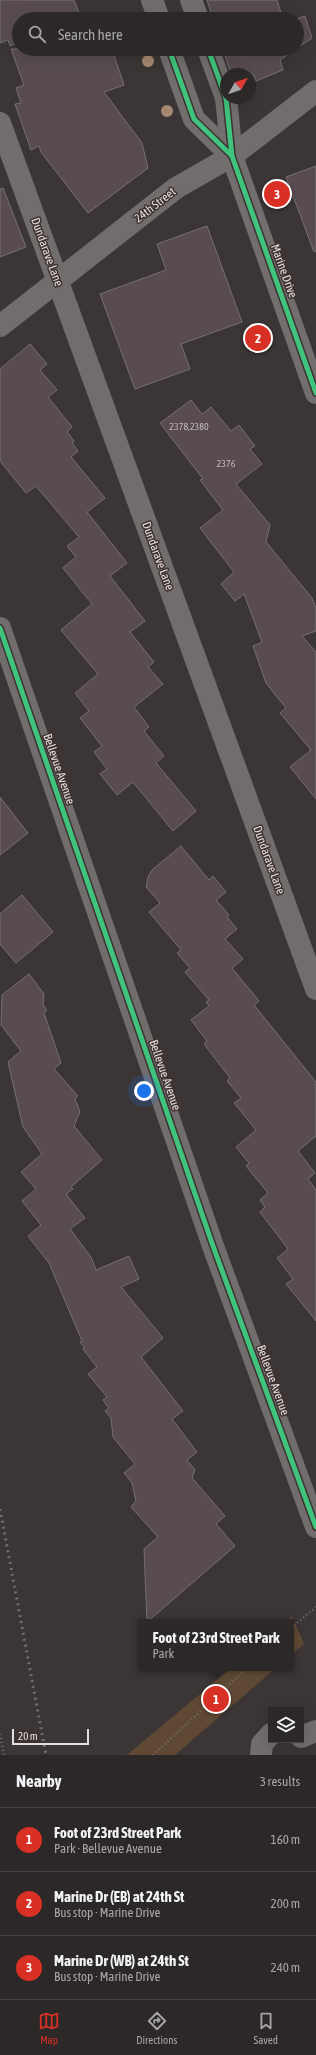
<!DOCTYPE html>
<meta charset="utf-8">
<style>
:root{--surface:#2c2828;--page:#343030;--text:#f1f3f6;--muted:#a6a6a8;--line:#484445;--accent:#d93025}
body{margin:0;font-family:"Asap Condensed",sans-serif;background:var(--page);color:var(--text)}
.controls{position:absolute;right:12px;bottom:12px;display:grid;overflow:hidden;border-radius:0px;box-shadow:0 4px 16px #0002}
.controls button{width:36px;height:36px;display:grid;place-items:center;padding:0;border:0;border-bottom:1px solid var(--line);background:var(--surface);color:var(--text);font:20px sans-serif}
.compass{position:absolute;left:220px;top:68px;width:36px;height:36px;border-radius:50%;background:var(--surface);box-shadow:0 4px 16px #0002;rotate:50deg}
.scale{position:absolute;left:12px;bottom:10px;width:77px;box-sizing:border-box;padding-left:4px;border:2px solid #e5dddd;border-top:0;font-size:11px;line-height:14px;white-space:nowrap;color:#e5dddd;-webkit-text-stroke:3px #3e3232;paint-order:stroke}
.you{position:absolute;left:144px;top:1091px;width:14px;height:14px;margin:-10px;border:3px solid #fff;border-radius:50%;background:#1a73e8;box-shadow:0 0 0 6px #1a73e833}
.badge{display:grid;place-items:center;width:26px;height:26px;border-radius:50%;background:var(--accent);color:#fff;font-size:13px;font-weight:700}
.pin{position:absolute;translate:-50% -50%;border:2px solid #fff;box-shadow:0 1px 4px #0006}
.popup{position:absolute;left:138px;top:1619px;width:156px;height:52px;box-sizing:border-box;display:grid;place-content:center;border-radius:0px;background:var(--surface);filter:drop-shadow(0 1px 3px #0005);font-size:13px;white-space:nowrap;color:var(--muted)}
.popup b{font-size:15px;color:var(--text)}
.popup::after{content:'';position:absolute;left:50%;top:100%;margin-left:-8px;border:8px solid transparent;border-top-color:var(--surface)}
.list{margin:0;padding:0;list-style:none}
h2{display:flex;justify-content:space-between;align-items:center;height:52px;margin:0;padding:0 16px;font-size:17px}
h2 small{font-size:13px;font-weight:400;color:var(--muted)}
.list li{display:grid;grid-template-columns:26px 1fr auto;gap:12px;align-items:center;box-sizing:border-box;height:64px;padding:0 16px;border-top:1px solid var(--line)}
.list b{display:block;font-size:15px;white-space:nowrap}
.list p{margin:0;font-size:13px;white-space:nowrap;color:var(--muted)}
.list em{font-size:13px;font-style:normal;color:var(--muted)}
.icon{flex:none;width:22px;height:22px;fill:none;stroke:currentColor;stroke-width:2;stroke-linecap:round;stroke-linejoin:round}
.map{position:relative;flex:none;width:316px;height:1755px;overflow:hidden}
.search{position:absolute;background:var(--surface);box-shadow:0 4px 16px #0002;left:12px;right:12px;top:12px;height:44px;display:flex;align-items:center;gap:10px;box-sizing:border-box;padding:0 14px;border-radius:22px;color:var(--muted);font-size:15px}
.sheet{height:244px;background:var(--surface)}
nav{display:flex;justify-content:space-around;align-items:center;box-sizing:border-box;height:56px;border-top:1px solid var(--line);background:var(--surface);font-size:11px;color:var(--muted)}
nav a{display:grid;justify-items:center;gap:2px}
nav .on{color:var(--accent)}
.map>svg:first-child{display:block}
.green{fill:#5f4934}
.building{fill:#584c50;stroke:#757071}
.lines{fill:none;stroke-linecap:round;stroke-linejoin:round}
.path{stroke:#726f6f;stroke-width:2.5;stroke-dasharray:1 3;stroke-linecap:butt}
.minor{stroke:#716d6d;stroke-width:22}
.major{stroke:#726e6e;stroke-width:22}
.rail{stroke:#726e6e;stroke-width:3;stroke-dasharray:2 4;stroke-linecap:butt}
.cycleway-casing{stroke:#3e3232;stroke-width:8}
.cycleway{stroke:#40c37c;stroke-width:5}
.tree{fill:#a5886f}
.labels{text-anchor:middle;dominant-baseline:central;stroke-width:3;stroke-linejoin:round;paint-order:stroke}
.number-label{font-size:10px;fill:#c2b9ba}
.street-label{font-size:12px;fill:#e5dddd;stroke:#3e3232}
</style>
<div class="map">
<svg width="316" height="1755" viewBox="0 0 316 1755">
<rect width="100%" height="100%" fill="#3b3535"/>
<!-- green -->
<g class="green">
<polygon points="292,1616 304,1644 291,1655 291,1622 285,1622"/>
<polygon points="231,1668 276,1668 175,1755 127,1755"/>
</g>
<!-- building -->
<g class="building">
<polygon points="0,0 74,0 81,18 19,19 19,42 10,46 8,40 0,43"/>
<polygon points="207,0 277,0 283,19 213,19"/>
<polygon points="305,16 312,38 297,48 296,19"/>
<polygon points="11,49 112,49 124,85 104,92 142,143 148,168 88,213 41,152 39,146 31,150 15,104 21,103 16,88 24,85"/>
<polygon points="223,49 296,49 280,60 283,70 256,81 253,74 231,74"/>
<polygon points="316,166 316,251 314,252 286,177"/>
<polygon points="3,188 26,247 0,257 0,189"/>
<polygon points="207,226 242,322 181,344 190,369 135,389 100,294 166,270 157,244"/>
<polygon points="30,344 47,364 40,370 57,390 48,397 72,427 67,432 74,441 72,443 78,451 71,457 105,498 87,512 127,563 110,576 145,621 130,632 154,662 148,667 163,684 134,707 149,727 144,731 164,756 156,763 196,811 173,831 133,782 117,795 100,774 107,769 94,752 102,746 80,718 89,711 75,693 98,674 61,630 92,604 63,568 76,557 67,546 79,537 36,486 26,493 0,461 0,369"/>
<polygon points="191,400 202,414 211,407 231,431 239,425 255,446 250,449 262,464 236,484 270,525 266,542 312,598 316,608 316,631 302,636 316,652 316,799 290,767 311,750 280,713 286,708 266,683 253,646 262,642 244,594 235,601 221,584 234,572 200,528 223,510 200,480 203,479 160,423"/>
<polygon points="0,797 28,833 0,855"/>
<polygon points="181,846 209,880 213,876 226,892 216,900 229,915 227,917 237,929 225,939 243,959 232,968 259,1001 254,1005 316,1082 316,1136 298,1151 315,1173 308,1179 316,1190 316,1321 286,1284 293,1279 277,1258 288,1249 260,1212 265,1207 260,1200 268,1193 246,1166 249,1163 236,1147 256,1130 234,1103 241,1098 227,1081 230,1078 204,1044 207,1041 191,1020 209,1006 206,1002 209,1000 185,972 190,968 177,953 181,950 149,912 160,903 146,887 148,877 152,870"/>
<polygon points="22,895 53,932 16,963 0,944 0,914"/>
<polygon points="29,974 44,994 43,1005 47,1010 44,1013 61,1063 54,1069 78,1096 75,1099 80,1112 74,1126 102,1160 71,1187 73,1189 66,1194 85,1218 70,1229 91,1257 96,1270 129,1256 139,1279 121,1287 163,1338 141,1357 183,1411 172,1419 197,1452 187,1460 195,1470 192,1478 225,1516 216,1524 235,1546 147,1622 144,1549 158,1537 131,1507 136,1501 132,1483 124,1473 135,1464 113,1437 111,1418 105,1411 109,1408 103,1400 107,1397 88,1374 97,1367 83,1349 84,1347 80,1342 82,1341 49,1263 28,1236 41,1225 22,1201 36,1189 21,1172 42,1154 23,1127 8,1062 21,1051 1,1025 2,995"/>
</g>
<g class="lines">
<!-- path -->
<g class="path">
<polyline points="291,1628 316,1607"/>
<polyline points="0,1734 4,1755"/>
<polyline points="153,1755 247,1668"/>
</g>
<!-- minor -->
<g class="minor">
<polyline points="0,123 316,989"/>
<polyline points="0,326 176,188 232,156 316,91"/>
<polyline points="0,628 213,1246 316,1527"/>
<polyline points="301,1737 316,1731"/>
<polyline points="261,1755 262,1744 271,1734"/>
</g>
<!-- major -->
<g class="major">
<polyline points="152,0 159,19"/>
<polyline points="191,0 198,19"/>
<polyline points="169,49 194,119 232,156"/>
<polyline points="208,49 226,98"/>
<polyline points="226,98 232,156 316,393"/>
</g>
<!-- rail -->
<polyline class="rail" points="0,1509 46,1755"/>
<!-- cycleway casing -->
<g class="cycleway-casing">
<g id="cycleway">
<polyline points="169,49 194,119 232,156"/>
<polyline points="208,49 226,98"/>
<polyline points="226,98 232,156 316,393"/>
<polyline points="0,628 213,1246 316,1527"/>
</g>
</g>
<!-- cycleway -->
<use href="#cycleway" class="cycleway"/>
</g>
<!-- trees -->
<g class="tree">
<circle cx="148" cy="61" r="6"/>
<circle cx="167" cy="111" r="6"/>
</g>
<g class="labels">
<!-- number labels -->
<g class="number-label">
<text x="189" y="426">2378,2380</text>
<text x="226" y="463">2376</text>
</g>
<!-- street labels -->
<g class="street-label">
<text transform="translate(155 205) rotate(-38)">24th Street</text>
<text transform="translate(47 252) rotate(70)">Dundarave Lane</text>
<text transform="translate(284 271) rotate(70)">Marine Drive</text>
<text transform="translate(158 556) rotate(70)">Dundarave Lane</text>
<text transform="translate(59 769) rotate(71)">Bellevue Avenue</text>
<text transform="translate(269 860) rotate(70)">Dundarave Lane</text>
<text transform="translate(165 1075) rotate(71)">Bellevue Avenue</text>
<text transform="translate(273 1380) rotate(70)">Bellevue Avenue</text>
</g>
</g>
</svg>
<div class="controls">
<button><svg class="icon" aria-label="layers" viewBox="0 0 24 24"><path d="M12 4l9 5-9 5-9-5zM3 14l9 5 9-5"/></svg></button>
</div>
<svg class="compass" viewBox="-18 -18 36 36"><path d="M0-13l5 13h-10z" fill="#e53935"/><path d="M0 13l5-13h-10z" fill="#a6a6a8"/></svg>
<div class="scale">20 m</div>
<div class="you"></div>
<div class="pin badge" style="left:216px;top:1699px">1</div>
<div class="popup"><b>Foot of 23rd Street Park</b>Park</div>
<div class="pin badge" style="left:258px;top:338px">2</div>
<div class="pin badge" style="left:277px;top:194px">3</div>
<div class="search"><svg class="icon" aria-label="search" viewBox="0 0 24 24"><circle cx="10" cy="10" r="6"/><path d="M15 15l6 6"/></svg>Search here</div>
</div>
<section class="sheet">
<h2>Nearby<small>3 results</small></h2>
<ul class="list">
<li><span class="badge">1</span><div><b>Foot of 23rd Street Park</b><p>Park · Bellevue Avenue</p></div><em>160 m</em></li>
<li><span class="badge">2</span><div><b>Marine Dr (EB) at 24th St</b><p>Bus stop · Marine Drive</p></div><em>200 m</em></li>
<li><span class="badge">3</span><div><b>Marine Dr (WB) at 24th St</b><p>Bus stop · Marine Drive</p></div><em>240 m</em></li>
</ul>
</section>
<nav>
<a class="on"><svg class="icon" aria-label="map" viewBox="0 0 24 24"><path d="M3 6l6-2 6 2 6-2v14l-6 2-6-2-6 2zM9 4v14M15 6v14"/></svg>Map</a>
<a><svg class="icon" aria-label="directions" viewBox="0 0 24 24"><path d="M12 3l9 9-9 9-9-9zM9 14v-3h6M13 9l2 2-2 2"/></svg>Directions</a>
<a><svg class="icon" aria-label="saved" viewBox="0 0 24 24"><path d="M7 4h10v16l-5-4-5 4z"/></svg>Saved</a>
</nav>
